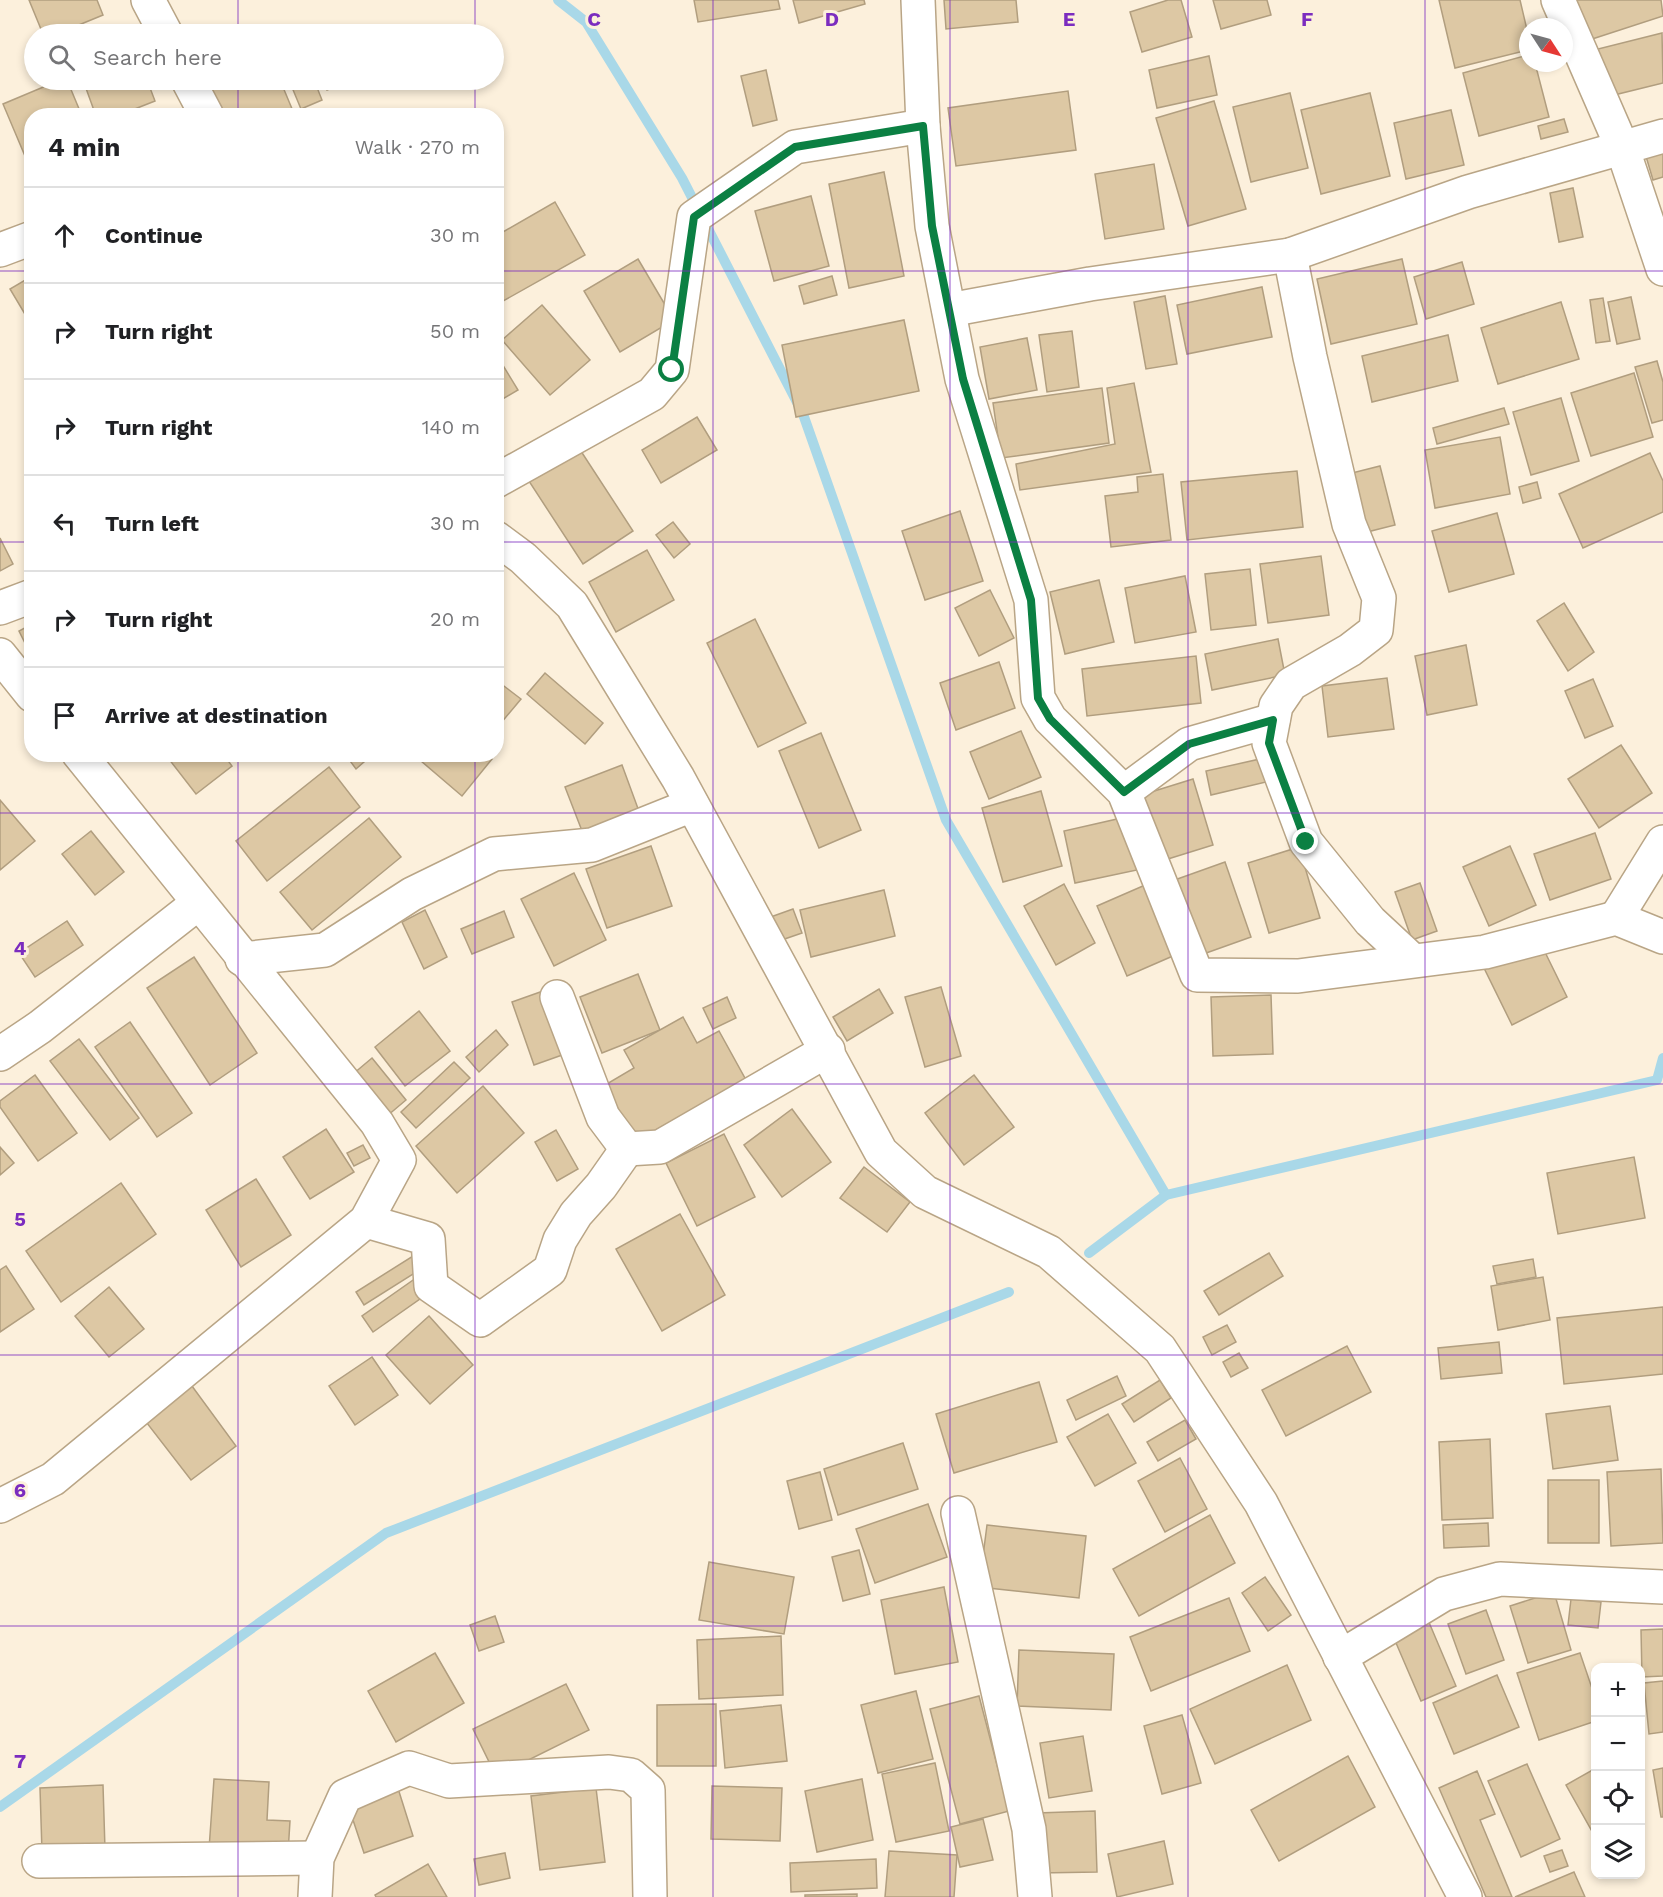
<!DOCTYPE html>
<meta charset="utf-8">
<style>
:root{--surface:#fff;--page:#f2f2f2;--text:#202124;--muted:#757577;--line:#e0e0e0}
body{margin:0;font-family:"Work Sans",sans-serif;background:var(--page);color:var(--text)}
.controls{position:absolute;right:18px;bottom:18px;display:grid;overflow:hidden;border-radius:12px;box-shadow:0 3px 9px #0003}
.controls button{width:54px;height:54px;display:grid;place-items:center;padding:0;border:0;border-bottom:2px solid var(--line);background:var(--surface);color:var(--text);font:30px sans-serif}
.compass{position:absolute;left:1519px;top:18px;width:54px;height:54px;border-radius:50%;background:var(--surface);box-shadow:0 3px 9px #0003;rotate:126deg}
.stop{position:absolute;width:18px;height:18px;margin:-14px;border:4px solid #0b8043;border-radius:50%;background:#fff}
.stop.end{background:#0b8043;border-color:#fff;box-shadow:0 2px 6px #0008}
.list{margin:0;padding:0;list-style:none}
h2{display:flex;justify-content:space-between;align-items:center;height:78px;margin:0;padding:0 24px;font-size:26px}
h2 small{font-size:20px;font-weight:400;color:var(--muted)}
.list li{display:grid;grid-template-columns:39px 1fr auto;gap:18px;align-items:center;box-sizing:border-box;height:96px;padding:0 24px;border-top:2px solid var(--line)}
.list b{display:block;font-size:22px;white-space:nowrap}
.list em{font-size:20px;font-style:normal;color:var(--muted)}
.icon{flex:none;width:33px;height:33px;fill:none;stroke:currentColor;stroke-width:2;stroke-linecap:round;stroke-linejoin:round}
.map{position:relative;flex:none;width:1663px;height:1897px;overflow:hidden}
.search{position:absolute;background:var(--surface);box-shadow:0 3px 9px #0003;left:24px;top:24px;width:480px;height:66px;display:flex;align-items:center;gap:15px;box-sizing:border-box;padding:0 21px;border-radius:33px;color:var(--muted);font-size:22px}
.panel{position:absolute;background:var(--surface);box-shadow:0 3px 9px #0003;left:24px;top:108px;width:480px;height:654px;border-radius:24px}
.map>svg:first-child{display:block}
.lines{fill:none;stroke-linecap:round;stroke-linejoin:round}
.stream{stroke:#a9d8e8;stroke-width:10}
.building{fill:#ddc8a4;stroke:#b19e7f;stroke-width:1.5}
.minor-casing{stroke:#b9a586;stroke-width:36}
.minor{stroke:#fff;stroke-width:33}
.route{stroke:#0b8043;stroke-width:8}
.grid{fill:none;stroke:#7b2cbf;stroke-width:1.5;stroke-opacity:0.55}
.grid-label{font-size:20px;text-anchor:middle;font-weight:bold;fill:#7b2cbf;stroke:#fcf0dc;stroke-width:6;stroke-linejoin:round;paint-order:stroke}
</style>
<div class="map">
<svg width="1663" height="1897" viewBox="0 0 1663 1897">
<rect width="100%" height="100%" fill="#fcf0dc"/>
<g class="lines">
<!-- stream -->
<g class="stream">
<polyline points="558,0 586,22 682,178 803,414 946,820 1166,1195"/>
<polyline points="1089,1253 1166,1195 1657,1080 1663,1058"/>
<polyline points="0,1807 386,1533 1009,1292"/>
</g>
</g>
<!-- building -->
<g class="building">
<polygon points="29,0 97,0 103,15 57,34 43,34"/>
<polygon points="694,0 778,0 780,9 698,22"/>
<polygon points="793,0 864,0 865,4 799,23"/>
<polygon points="944,0 1016,0 1018,22 946,29"/>
<polygon points="1168,0 1181,0 1192,37 1142,52 1130,12"/>
<polygon points="1213,0 1267,0 1271,15 1221,29"/>
<polygon points="1439,0 1520,0 1528,34 1528,50 1455,68"/>
<polygon points="1569,0 1661,0 1663,16 1583,42"/>
<polygon points="1662,33 1663,83 1610,96 1598,49"/>
<polygon points="1528,55 1528,63 1535,63 1549,117 1479,136 1463,73"/>
<polygon points="1209,56 1217,95 1157,108 1149,70"/>
<polygon points="766,70 777,120 753,126 741,76"/>
<polygon points="60,80 67,80 82,116 32,116 32,153 25,156 3,104"/>
<polygon points="83,80 147,80 155,101 117,116 96,116"/>
<polygon points="231,80 280,80 295,116 221,116 210,88"/>
<polygon points="289,80 314,80 322,100 301,109"/>
<polygon points="322,80 352,80 327,90"/>
<polygon points="1068,91 1076,150 956,166 948,108"/>
<polygon points="1290,93 1308,168 1251,182 1233,107"/>
<polygon points="1370,93 1390,176 1321,194 1301,110"/>
<polygon points="1214,101 1246,209 1188,226 1156,118"/>
<polygon points="1451,110 1464,165 1406,179 1394,123"/>
<polygon points="1564,119 1568,132 1541,139 1538,126"/>
<polygon points="1663,148 1663,177 1653,180 1645,153"/>
<polygon points="1154,164 1164,229 1105,239 1095,174"/>
<polygon points="884,172 904,276 849,288 829,184"/>
<polygon points="1573,188 1583,237 1559,242 1550,193"/>
<polygon points="811,196 829,266 774,281 755,211"/>
<polygon points="555,202 585,255 496,305 496,236"/>
<polygon points="638,259 674,320 620,352 584,291"/>
<polygon points="1402,259 1417,324 1331,344 1317,279"/>
<polygon points="1462,262 1474,304 1426,319 1414,277"/>
<polygon points="32,276 32,326 10,289"/>
<polygon points="832,276 837,295 804,304 799,286"/>
<polygon points="1262,287 1272,337 1187,354 1177,305"/>
<polygon points="1165,296 1177,364 1146,369 1134,302"/>
<polygon points="1631,297 1640,339 1617,344 1608,302"/>
<polygon points="1603,298 1610,341 1596,343 1590,300"/>
<polygon points="1561,302 1579,359 1498,384 1481,328"/>
<polygon points="542,305 590,360 550,395 502,340"/>
<polygon points="904,320 919,391 796,417 782,345"/>
<polygon points="1072,331 1079,387 1047,392 1039,335"/>
<polygon points="1448,335 1458,381 1372,402 1362,356"/>
<polygon points="1027,338 1037,390 989,399 980,347"/>
<polygon points="496,354 518,390 496,403"/>
<polygon points="1657,361 1663,382 1663,420 1652,423 1635,367"/>
<polygon points="1634,373 1653,437 1591,456 1571,393"/>
<polygon points="1134,383 1151,472 1020,490 1016,464 1115,444 1107,388"/>
<polygon points="1102,388 1109,443 1001,458 993,403"/>
<polygon points="1561,398 1579,461 1531,475 1513,412"/>
<polygon points="1504,408 1509,424 1437,444 1433,428"/>
<polygon points="697,417 717,450 661,483 642,450"/>
<polygon points="1500,437 1510,494 1435,508 1425,450"/>
<polygon points="575,442 633,531 583,564 525,475"/>
<polygon points="1650,453 1663,481 1663,512 1583,548 1559,494"/>
<polygon points="1380,466 1395,525 1367,532 1352,473"/>
<polygon points="1297,471 1303,527 1187,540 1181,482"/>
<polygon points="1163,474 1171,540 1111,547 1105,496 1138,492 1137,477"/>
<polygon points="1537,482 1541,498 1523,503 1519,487"/>
<polygon points="960,511 983,581 925,600 902,531"/>
<polygon points="1497,513 1514,574 1449,592 1432,531"/>
<polygon points="673,522 690,544 674,558 656,535"/>
<polygon points="0,538 13,564 0,571"/>
<polygon points="647,550 674,600 616,632 589,582"/>
<polygon points="1321,556 1329,615 1268,623 1260,564"/>
<polygon points="1250,569 1256,625 1211,630 1205,574"/>
<polygon points="1185,576 1196,632 1135,643 1125,588"/>
<polygon points="1099,580 1114,642 1065,654 1050,592"/>
<polygon points="990,590 1014,638 979,656 955,608"/>
<polygon points="1564,603 1594,652 1568,671 1537,621"/>
<polygon points="755,619 806,723 758,747 707,643"/>
<polygon points="32,624 32,643 26,645 19,631"/>
<polygon points="1278,639 1285,675 1212,690 1205,654"/>
<polygon points="1466,645 1477,705 1427,715 1415,656"/>
<polygon points="1196,656 1201,703 1087,716 1082,669"/>
<polygon points="999,662 1015,708 956,730 940,683"/>
<polygon points="545,673 603,723 585,744 527,694"/>
<polygon points="1387,678 1394,729 1328,737 1322,686"/>
<polygon points="1593,679 1613,726 1585,738 1565,691"/>
<polygon points="496,680 521,699 496,729"/>
<polygon points="1021,731 1041,777 989,799 970,752"/>
<polygon points="821,733 861,830 819,848 779,751"/>
<polygon points="1621,745 1652,793 1599,828 1568,779"/>
<polygon points="165,754 223,754 232,766 196,794"/>
<polygon points="345,754 373,754 356,769"/>
<polygon points="486,754 492,759 462,796 414,755"/>
<polygon points="1260,759 1266,782 1211,795 1206,771"/>
<polygon points="622,765 640,814 584,836 565,787"/>
<polygon points="329,767 360,807 267,881 236,841"/>
<polygon points="1193,779 1213,845 1155,863 1135,797"/>
<polygon points="1041,791 1062,866 1003,882 982,808"/>
<polygon points="0,800 35,841 0,870"/>
<polygon points="1126,817 1137,870 1075,883 1064,831"/>
<polygon points="369,818 401,857 312,930 280,892"/>
<polygon points="91,831 124,872 95,895 62,854"/>
<polygon points="1595,833 1611,879 1550,900 1534,854"/>
<polygon points="651,846 672,906 607,928 586,869"/>
<polygon points="1510,846 1536,905 1489,926 1463,867"/>
<polygon points="1299,847 1320,918 1269,933 1248,863"/>
<polygon points="1225,862 1251,937 1195,957 1169,882"/>
<polygon points="574,873 606,940 554,966 521,899"/>
<polygon points="1152,882 1182,952 1127,976 1097,906"/>
<polygon points="1420,883 1437,931 1412,940 1395,892"/>
<polygon points="1064,884 1095,943 1056,965 1024,906"/>
<polygon points="884,890 895,936 811,957 800,910"/>
<polygon points="793,909 802,933 773,943 765,919"/>
<polygon points="425,910 447,957 424,969 402,922"/>
<polygon points="504,911 514,937 472,954 461,929"/>
<polygon points="67,921 83,945 35,977 19,953"/>
<polygon points="1539,940 1567,997 1512,1025 1484,968"/>
<polygon points="194,957 257,1053 210,1085 147,988"/>
<polygon points="638,974 660,1030 602,1053 580,997"/>
<polygon points="941,987 961,1056 925,1067 905,997"/>
<polygon points="879,989 893,1013 847,1041 833,1017"/>
<polygon points="543,991 565,1054 534,1065 512,1002"/>
<polygon points="1271,995 1273,1054 1213,1056 1211,997"/>
<polygon points="727,997 736,1018 713,1029 703,1008"/>
<polygon points="419,1011 450,1051 405,1086 375,1047"/>
<polygon points="683,1017 697,1043 719,1031 746,1080 636,1141 605,1085 634,1068 624,1050"/>
<polygon points="130,1022 192,1113 157,1137 95,1047"/>
<polygon points="496,1030 508,1045 479,1072 466,1057"/>
<polygon points="79,1039 139,1118 110,1140 50,1061"/>
<polygon points="372,1058 406,1100 387,1116 353,1074"/>
<polygon points="454,1062 470,1078 416,1128 401,1112"/>
<polygon points="35,1075 77,1133 38,1161 0,1107 0,1101"/>
<polygon points="974,1075 1014,1127 964,1165 925,1113"/>
<polygon points="483,1086 524,1133 457,1193 416,1146"/>
<polygon points="792,1109 831,1162 782,1197 744,1145"/>
<polygon points="326,1129 354,1172 310,1199 283,1157"/>
<polygon points="556,1130 578,1169 557,1181 535,1142"/>
<polygon points="724,1134 755,1197 697,1226 666,1163"/>
<polygon points="363,1145 370,1158 354,1166 347,1153"/>
<polygon points="0,1147 14,1163 0,1175"/>
<polygon points="1634,1157 1645,1218 1558,1234 1547,1173"/>
<polygon points="864,1167 910,1202 887,1232 840,1198"/>
<polygon points="256,1179 291,1235 241,1267 206,1210"/>
<polygon points="121,1183 156,1234 61,1302 26,1251"/>
<polygon points="680,1214 725,1295 662,1331 616,1249"/>
<polygon points="1269,1253 1283,1276 1219,1315 1204,1291"/>
<polygon points="413,1256 421,1269 364,1305 356,1292"/>
<polygon points="1533,1259 1536,1277 1497,1284 1493,1266"/>
<polygon points="6,1266 34,1309 0,1332 0,1270"/>
<polygon points="1543,1277 1550,1320 1498,1330 1491,1286"/>
<polygon points="416,1278 427,1294 373,1332 362,1316"/>
<polygon points="109,1287 144,1329 109,1357 75,1316"/>
<polygon points="1663,1307 1663,1374 1564,1384 1557,1318"/>
<polygon points="429,1316 473,1365 430,1404 386,1355"/>
<polygon points="1227,1325 1236,1342 1212,1355 1203,1337"/>
<polygon points="1499,1342 1502,1373 1441,1379 1438,1348"/>
<polygon points="1347,1346 1371,1392 1286,1436 1262,1390"/>
<polygon points="1239,1353 1248,1368 1231,1377 1223,1362"/>
<polygon points="372,1357 398,1395 355,1425 329,1386"/>
<polygon points="1117,1376 1126,1396 1076,1420 1067,1400"/>
<polygon points="1160,1380 1171,1398 1134,1422 1122,1404"/>
<polygon points="189,1382 236,1446 191,1480 143,1418"/>
<polygon points="1039,1382 1057,1442 954,1473 936,1414"/>
<polygon points="1610,1406 1618,1460 1553,1469 1546,1414"/>
<polygon points="1108,1414 1136,1463 1095,1486 1067,1437"/>
<polygon points="1185,1420 1196,1439 1158,1461 1147,1442"/>
<polygon points="1490,1439 1493,1518 1442,1520 1439,1442"/>
<polygon points="903,1443 918,1489 838,1515 824,1469"/>
<polygon points="1180,1458 1207,1509 1165,1532 1138,1481"/>
<polygon points="1661,1469 1663,1543 1611,1546 1607,1472"/>
<polygon points="820,1472 832,1520 799,1529 787,1481"/>
<rect x="1548" y="1480" width="51" height="63"/>
<polygon points="928,1504 947,1557 875,1583 856,1529"/>
<polygon points="1210,1515 1235,1563 1139,1616 1113,1569"/>
<polygon points="1488,1523 1489,1546 1444,1548 1443,1525"/>
<polygon points="987,1525 1086,1536 1079,1598 979,1587"/>
<polygon points="859,1550 870,1594 843,1601 832,1557"/>
<polygon points="709,1562 794,1577 784,1634 699,1620"/>
<polygon points="1265,1577 1291,1615 1268,1631 1242,1593"/>
<polygon points="944,1587 958,1662 895,1674 881,1600"/>
<polygon points="1554,1592 1571,1650 1528,1663 1510,1606"/>
<polygon points="1229,1598 1250,1651 1151,1691 1130,1637"/>
<polygon points="1571,1599 1601,1602 1598,1628 1568,1625"/>
<polygon points="1486,1610 1504,1660 1466,1674 1448,1624"/>
<polygon points="495,1616 504,1642 479,1651 470,1625"/>
<polygon points="1428,1620 1456,1686 1421,1701 1393,1636"/>
<polygon points="1663,1629 1663,1676 1642,1677 1641,1630"/>
<polygon points="781,1636 783,1695 699,1699 697,1640"/>
<polygon points="1019,1650 1114,1654 1111,1710 1017,1706"/>
<polygon points="435,1653 464,1703 396,1742 368,1691"/>
<polygon points="1580,1653 1596,1700 1596,1721 1539,1740 1517,1673"/>
<polygon points="1287,1665 1311,1720 1215,1764 1190,1709"/>
<polygon points="1497,1675 1519,1727 1454,1754 1433,1703"/>
<polygon points="1663,1681 1663,1732 1649,1734 1644,1683"/>
<polygon points="566,1684 589,1730 496,1776 473,1729"/>
<polygon points="916,1691 933,1759 878,1773 861,1705"/>
<polygon points="979,1696 1009,1811 960,1824 930,1709"/>
<polygon points="716,1704 716,1766 657,1766 657,1705"/>
<polygon points="781,1705 787,1761 725,1768 720,1711"/>
<polygon points="1182,1715 1201,1783 1162,1794 1144,1726"/>
<polygon points="1083,1736 1092,1791 1049,1798 1040,1743"/>
<polygon points="1348,1756 1375,1807 1279,1861 1251,1810"/>
<polygon points="935,1763 949,1831 896,1842 882,1774"/>
<polygon points="1527,1764 1560,1839 1521,1857 1488,1781"/>
<polygon points="1596,1768 1596,1832 1593,1833 1566,1785"/>
<polygon points="1663,1768 1663,1817 1661,1817 1653,1770"/>
<polygon points="1477,1771 1495,1814 1480,1820 1512,1897 1486,1897 1439,1788"/>
<polygon points="214,1779 269,1782 267,1820 290,1821 288,1853 209,1849"/>
<polygon points="862,1779 873,1840 817,1852 805,1791"/>
<polygon points="396,1782 413,1836 364,1853 346,1799"/>
<polygon points="103,1785 105,1849 42,1852 40,1788"/>
<polygon points="712,1786 782,1788 780,1841 711,1839"/>
<polygon points="596,1788 605,1862 540,1870 531,1796"/>
<polygon points="1095,1811 1097,1872 1039,1873 1037,1813"/>
<polygon points="983,1819 993,1860 960,1867 951,1827"/>
<polygon points="1164,1841 1173,1884 1117,1897 1108,1854"/>
<polygon points="1562,1850 1568,1866 1550,1872 1544,1856"/>
<polygon points="889,1851 957,1855 954,1897 885,1897"/>
<polygon points="505,1853 510,1878 479,1885 474,1859"/>
<polygon points="876,1859 877,1888 791,1892 790,1863"/>
<polygon points="428,1864 447,1897 376,1897 375,1895"/>
<polygon points="1574,1872 1585,1897 1515,1897"/>
<polygon points="857,1894 857,1897 805,1897 805,1895"/>
</g>
<g class="lines">
<!-- minor casing -->
<g class="minor-casing">
<g id="minor">
<polyline points="148,0 166,34"/>
<polyline points="918,0 923,126 932,226 962,379 1031,600 1038,698 1050,719 1124,792 1197,975 1298,976 1485,952 1616,918 1663,937"/>
<polyline points="1558,0 1622,147 1663,269"/>
<polyline points="188,80 207,116"/>
<polyline points="0,250 32,238"/>
<polyline points="1290,255 1310,357 1349,524 1379,598 1376,630 1350,650 1291,684 1276,706 1269,743 1306,842 1370,921 1412,960"/>
<polyline points="949,310 1090,284 1290,255 1468,192 1663,136"/>
<polyline points="496,481 652,394 672,370 694,217 795,147 923,126"/>
<polyline points="496,538 523,558 572,605 678,778 881,1152 925,1192 1049,1252 1160,1349 1261,1503 1465,1897"/>
<polyline points="0,608 32,596"/>
<polyline points="0,655 32,695"/>
<polyline points="1124,792 1189,744 1273,720"/>
<polyline points="1616,918 1663,842"/>
<polyline points="242,959 325,950 412,894 494,854 592,845 692,805"/>
<polyline points="557,997 603,1117 627,1149 660,1147 828,1050"/>
<polyline points="0,1054 40,1027 197,904"/>
<polyline points="366,1221 428,1239 431,1286 480,1320 550,1270 560,1240 576,1214 601,1186 627,1149"/>
<polyline points="0,1506 53,1479 366,1221 399,1160 377,1123 79,754"/>
<polyline points="958,1513 1029,1829 1035,1897"/>
<polyline points="1340,1657 1444,1594 1500,1579 1663,1587"/>
<polyline points="39,1861 317,1858"/>
<polyline points="315,1897 317,1858 345,1796 409,1768 449,1781 609,1772 631,1775 648,1790 650,1897"/>
</g>
</g>
<!-- minor -->
<use href="#minor" class="minor"/>
</g>
<g class="lines">
<!-- route -->
<polyline class="route" points="672,370 694,217 795,147 923,126 932,226 963,379 1031,600 1038,698 1050,719 1124,792 1189,744 1273,720 1269,743 1306,842"/>
</g>
<!-- grid -->
<path class="grid" d="M 238,0 L 238,34M 475,0 L 475,34M 713,0 L 713,1897M 950,0 L 950,1897M 1188,0 L 1188,1897M 1425,0 L 1425,1897M 238,80 L 238,116M 475,80 L 475,116M 0,271 L 32,271M 496,271 L 1663,271M 0,542 L 32,542M 496,542 L 1663,542M 238,754 L 238,1897M 475,754 L 475,1897M 0,813 L 1663,813M 0,1084 L 1663,1084M 0,1355 L 1663,1355M 0,1626 L 1663,1626"/>
<g class="grid-label">
<text x="594" y="26">C</text>
<text x="832" y="26">D</text>
<text x="1069" y="26">E</text>
<text x="1307" y="26">F</text>
<text x="20" y="955">4</text>
<text x="20" y="1226">5</text>
<text x="20" y="1497">6</text>
<text x="20" y="1768">7</text>
</g>
</svg>
<div class="controls">
<button>+</button>
<button>−</button>
<button><svg class="icon" aria-label="locate" viewBox="0 0 24 24"><circle cx="12" cy="12" r="6"/><path d="M12 2v4M12 18v4M2 12h4M18 12h4"/></svg></button>
<button><svg class="icon" aria-label="layers" viewBox="0 0 24 24"><path d="M12 4l9 5-9 5-9-5zM3 14l9 5 9-5"/></svg></button>
</div>
<svg class="compass" viewBox="-18 -18 36 36"><path d="M0-13l5 13h-10z" fill="#e53935"/><path d="M0 13l5-13h-10z" fill="#757577"/></svg>
<div class="stop" style="left:672px;top:370px"></div>
<div class="stop end" style="left:1306px;top:842px"></div>
<div class="search"><svg class="icon" aria-label="search" viewBox="0 0 24 24"><circle cx="10" cy="10" r="6"/><path d="M15 15l6 6"/></svg>Search here</div>
<section class="panel">
<h2>4 min<small>Walk · 270 m</small></h2>
<ul class="list">
<li><svg class="icon" aria-label="ahead" viewBox="0 0 24 24"><path d="M12 20V5M6 11l6-6 6 6"/></svg><div><b>Continue</b></div><em>30 m</em></li>
<li><svg class="icon" aria-label="right" viewBox="0 0 24 24"><path d="M7 20v-9h11M14 6l5 5-5 5"/></svg><div><b>Turn right</b></div><em>50 m</em></li>
<li><svg class="icon" aria-label="right" viewBox="0 0 24 24"><path d="M7 20v-9h11M14 6l5 5-5 5"/></svg><div><b>Turn right</b></div><em>140 m</em></li>
<li><svg class="icon" aria-label="left" viewBox="0 0 24 24"><path d="M17 20v-9H6M10 6l-5 5 5 5"/></svg><div><b>Turn left</b></div><em>30 m</em></li>
<li><svg class="icon" aria-label="right" viewBox="0 0 24 24"><path d="M7 20v-9h11M14 6l5 5-5 5"/></svg><div><b>Turn right</b></div><em>20 m</em></li>
<li><svg class="icon" aria-label="arrive" viewBox="0 0 24 24"><path d="M6 21V4h12l-3 4 3 4H6"/></svg><div><b>Arrive at destination</b></div></li>
</ul>
</section>
</div>
